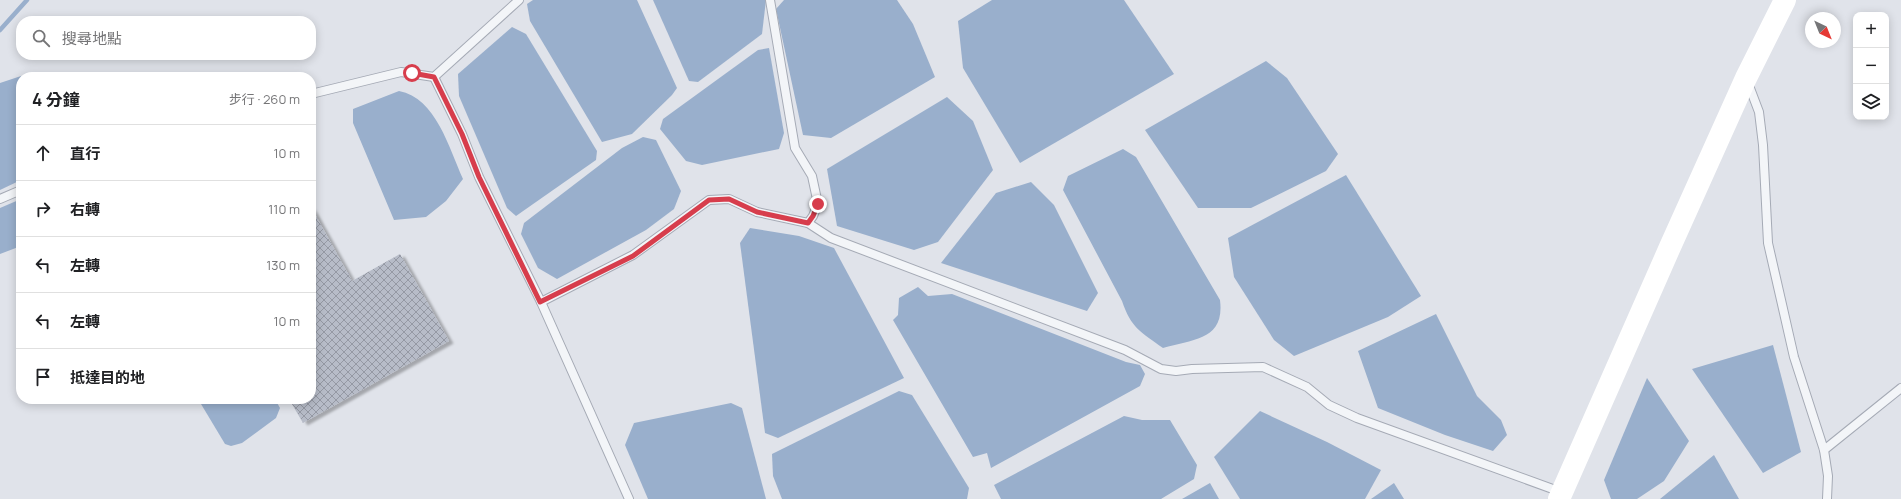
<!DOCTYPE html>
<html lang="zh-TW">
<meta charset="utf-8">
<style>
:root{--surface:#fff;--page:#f2f2f2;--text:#202124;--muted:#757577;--line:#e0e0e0}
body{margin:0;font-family:Manrope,"Noto Sans TC",sans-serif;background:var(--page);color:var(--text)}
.controls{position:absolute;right:12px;top:12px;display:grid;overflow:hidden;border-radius:8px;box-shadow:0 2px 10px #0003}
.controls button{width:36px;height:36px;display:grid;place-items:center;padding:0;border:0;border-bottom:1px solid var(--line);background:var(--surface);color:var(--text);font:20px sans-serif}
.compass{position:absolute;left:1805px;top:12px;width:36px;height:36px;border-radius:50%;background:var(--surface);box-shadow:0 2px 10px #0003;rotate:137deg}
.stop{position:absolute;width:12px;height:12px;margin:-9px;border:3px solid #d73d4c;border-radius:50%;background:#fff}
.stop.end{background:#d73d4c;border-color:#fff;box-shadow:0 1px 4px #0008}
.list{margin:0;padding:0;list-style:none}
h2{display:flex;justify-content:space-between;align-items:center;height:52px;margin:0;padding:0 16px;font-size:17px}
h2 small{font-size:13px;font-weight:400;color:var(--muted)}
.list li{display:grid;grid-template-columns:26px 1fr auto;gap:12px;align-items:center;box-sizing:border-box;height:56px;padding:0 16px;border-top:1px solid var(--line)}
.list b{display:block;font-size:15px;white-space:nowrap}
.list em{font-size:13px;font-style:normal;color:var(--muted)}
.icon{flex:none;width:22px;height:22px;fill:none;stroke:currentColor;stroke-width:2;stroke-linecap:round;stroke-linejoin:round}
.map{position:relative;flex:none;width:1901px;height:499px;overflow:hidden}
.search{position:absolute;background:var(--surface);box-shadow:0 2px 10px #0003;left:16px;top:16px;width:300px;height:44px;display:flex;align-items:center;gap:10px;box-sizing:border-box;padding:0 14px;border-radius:16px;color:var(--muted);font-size:15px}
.panel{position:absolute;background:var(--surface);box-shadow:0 2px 10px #0003;left:16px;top:72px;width:300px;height:332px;border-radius:16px}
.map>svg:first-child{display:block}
.water{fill:#99afcc}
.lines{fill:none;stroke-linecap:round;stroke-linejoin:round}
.stream{stroke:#99afcc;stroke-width:4.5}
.building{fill:url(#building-cross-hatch);filter:url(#shadow)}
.lane-casing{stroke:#a5aab5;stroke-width:10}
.lane{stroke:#f3f5f8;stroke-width:8}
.secondary{stroke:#fff;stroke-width:22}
.route{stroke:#d73d4c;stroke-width:5}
</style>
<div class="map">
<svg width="1901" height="499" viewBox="0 0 1901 499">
<defs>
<pattern id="building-cross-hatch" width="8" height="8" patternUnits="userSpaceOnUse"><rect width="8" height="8" fill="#b7bcc8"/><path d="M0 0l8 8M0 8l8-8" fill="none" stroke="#9599a4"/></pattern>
<filter id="shadow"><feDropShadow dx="4.5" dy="2.5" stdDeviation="1" flood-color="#0004"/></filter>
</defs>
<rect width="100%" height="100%" fill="#e0e3ea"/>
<!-- water -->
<g class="water">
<polygon points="533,0 637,0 677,88 672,95 632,134 602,142 530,21 527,4"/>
<polygon points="653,0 766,0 762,34 698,82 689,81"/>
<polygon points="784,0 897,0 913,24 935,77 831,138 803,135 776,9"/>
<polygon points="992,0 1124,0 1174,74 1020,163 963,68 958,21"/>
<polygon points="512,27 526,34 597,151 596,160 516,216 507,208 459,96 458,74"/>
<polygon points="769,48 784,133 779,149 702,165 686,161 660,129 663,119 758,50"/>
<polygon points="1266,61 1287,78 1338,154 1326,171 1251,208 1198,208 1145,130"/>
<polygon points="21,76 21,180 0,190 0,83"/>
<path d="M 399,91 C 436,98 449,148 463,179 L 446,201 L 426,217 L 394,220 L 353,123 L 353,109 Z"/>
<polygon points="947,97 973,121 993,170 938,242 914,250 837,226 827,169"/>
<polygon points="643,137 656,140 681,191 674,209 646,230 557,279 538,268 521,234 524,223 622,148"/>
<path d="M 1123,149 L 1136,157 L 1220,300 C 1225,340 1194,339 1163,348 C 1141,332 1131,328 1122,301 L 1063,190 L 1068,176 Z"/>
<polygon points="1346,175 1421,296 1388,317 1294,356 1274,340 1234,277 1228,238"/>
<polygon points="1031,182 1054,205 1098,293 1087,311 941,263 996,193"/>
<polygon points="21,199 21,246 0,254 0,208"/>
<polygon points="750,228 799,236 834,248 904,378 778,438 765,433 740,243"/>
<polygon points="918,287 928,296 952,294 1126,362 1140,365 1145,374 1140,386 991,468 987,453 973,457 893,320 898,315 899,298"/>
<polygon points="1436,314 1477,396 1501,420 1507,435 1493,451 1445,435 1378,408 1358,351"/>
<polygon points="1773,345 1801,452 1763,473 1692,369"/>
<polygon points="1647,378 1689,441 1664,481 1637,499 1611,499 1604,480"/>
<polygon points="899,391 912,395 969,488 967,499 782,499 773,476 772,454"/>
<polygon points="198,399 275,399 280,408 276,418 242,443 231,446 225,444"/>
<polygon points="731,403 742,408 766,499 648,499 625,445 634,423"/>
<polygon points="1260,411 1327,442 1381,470 1365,499 1240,499 1214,457"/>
<polygon points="1124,416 1142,420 1170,420 1197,465 1194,479 1161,499 1001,499 994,485"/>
<polygon points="1714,455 1739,499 1660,499"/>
<polygon points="1210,483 1219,499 1182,499"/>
<polygon points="1394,483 1404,499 1371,499"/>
</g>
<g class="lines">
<!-- stream -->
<polyline class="stream" points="0,30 27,0"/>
</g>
<!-- building -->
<polygon class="building" points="311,207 352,281 400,254 449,341 303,423 289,399 311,399"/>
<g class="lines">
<!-- lane casing -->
<g class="lane-casing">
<g id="lane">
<polyline points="434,77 462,134 479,177 541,302 629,499"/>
<polyline points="1748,83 1759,112 1763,145 1768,243 1794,357 1824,450 1828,476 1827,499"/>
<polyline points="311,94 401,72 434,77 519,0"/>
<polyline points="0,199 21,190"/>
<polyline points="808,223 831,238 1125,350 1161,369 1176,371 1192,369 1263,367 1307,387 1329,405 1357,418 1561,492"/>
<polyline points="541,302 633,255 709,200 729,199 757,212 808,223 813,216 818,204 812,176 795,148 770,0"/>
<polyline points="1824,450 1901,388"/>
</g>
</g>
<!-- lane -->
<use href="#lane" class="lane"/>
<!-- secondary -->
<polyline class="secondary" points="1559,499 1670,247 1746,78 1785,0"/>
</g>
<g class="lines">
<!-- route -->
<polyline class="route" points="412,73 434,77 462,134 479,177 540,302 633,256 709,200 729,199 757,212 808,223 813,216 818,204"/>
</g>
</svg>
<div class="controls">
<button>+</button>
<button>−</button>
<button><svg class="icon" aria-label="layers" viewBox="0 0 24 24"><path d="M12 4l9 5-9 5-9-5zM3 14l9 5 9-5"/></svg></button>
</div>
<svg class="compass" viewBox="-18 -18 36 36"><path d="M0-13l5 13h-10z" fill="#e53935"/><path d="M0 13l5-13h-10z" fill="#757577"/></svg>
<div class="stop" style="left:412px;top:73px"></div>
<div class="stop end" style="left:818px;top:204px"></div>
<div class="search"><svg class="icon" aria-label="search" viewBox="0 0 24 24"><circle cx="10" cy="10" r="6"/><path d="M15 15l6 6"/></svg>搜尋地點</div>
<section class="panel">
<h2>4 分鐘<small>步行 · 260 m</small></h2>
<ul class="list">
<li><svg class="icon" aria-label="ahead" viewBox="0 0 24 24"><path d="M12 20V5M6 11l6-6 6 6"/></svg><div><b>直行</b></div><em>10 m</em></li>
<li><svg class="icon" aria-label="right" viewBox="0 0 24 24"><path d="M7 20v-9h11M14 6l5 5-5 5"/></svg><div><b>右轉</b></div><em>110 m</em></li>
<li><svg class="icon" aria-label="left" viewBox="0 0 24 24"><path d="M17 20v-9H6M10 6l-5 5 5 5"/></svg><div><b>左轉</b></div><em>130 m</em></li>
<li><svg class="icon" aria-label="left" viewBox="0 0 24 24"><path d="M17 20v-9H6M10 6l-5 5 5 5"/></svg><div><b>左轉</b></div><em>10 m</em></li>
<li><svg class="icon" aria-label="arrive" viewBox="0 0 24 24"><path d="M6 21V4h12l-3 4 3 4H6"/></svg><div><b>抵達目的地</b></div></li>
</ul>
</section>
</div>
